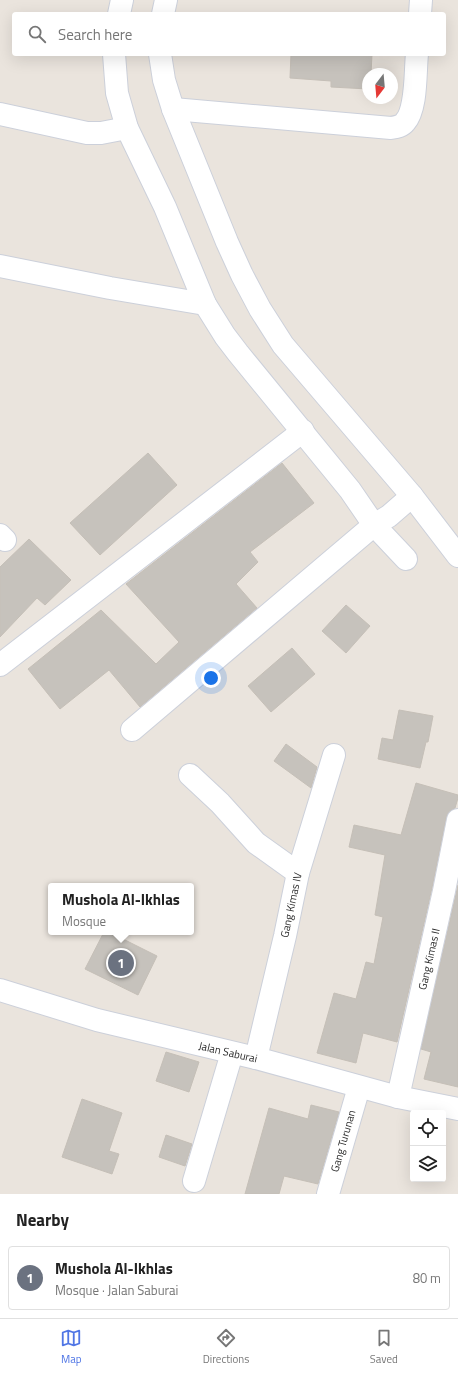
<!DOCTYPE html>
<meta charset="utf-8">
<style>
:root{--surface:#fff;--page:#f2f2f2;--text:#222;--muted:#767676;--line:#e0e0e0;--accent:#5076e5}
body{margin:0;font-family:"Titillium Web",sans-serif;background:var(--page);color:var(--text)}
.controls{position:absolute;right:12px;bottom:12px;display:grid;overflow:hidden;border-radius:4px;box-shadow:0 4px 16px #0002}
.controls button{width:36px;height:36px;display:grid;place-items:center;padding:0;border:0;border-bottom:1px solid var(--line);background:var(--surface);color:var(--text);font:20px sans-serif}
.compass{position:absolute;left:362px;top:68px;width:36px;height:36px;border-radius:50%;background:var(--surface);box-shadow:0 4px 16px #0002;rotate:196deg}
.you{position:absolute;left:211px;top:678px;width:14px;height:14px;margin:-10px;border:3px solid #fff;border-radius:50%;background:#1a73e8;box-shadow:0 0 0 6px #1a73e833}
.badge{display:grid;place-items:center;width:26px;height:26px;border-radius:50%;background:var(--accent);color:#fff;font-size:13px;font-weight:700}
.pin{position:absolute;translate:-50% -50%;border:2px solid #fff;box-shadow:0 1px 4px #0006}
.popup{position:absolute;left:48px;top:883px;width:146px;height:52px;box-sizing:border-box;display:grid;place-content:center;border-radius:4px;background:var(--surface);filter:drop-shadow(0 1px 3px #0005);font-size:13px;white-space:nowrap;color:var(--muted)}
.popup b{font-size:15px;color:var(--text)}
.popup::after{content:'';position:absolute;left:50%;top:100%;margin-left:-8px;border:8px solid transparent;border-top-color:var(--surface)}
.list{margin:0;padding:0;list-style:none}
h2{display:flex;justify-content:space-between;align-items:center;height:52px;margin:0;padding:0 16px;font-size:17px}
h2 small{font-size:13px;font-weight:400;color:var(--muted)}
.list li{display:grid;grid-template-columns:26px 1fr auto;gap:12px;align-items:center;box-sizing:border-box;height:64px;margin:0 8px 8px;padding:0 8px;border:1px solid var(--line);border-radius:4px}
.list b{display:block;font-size:15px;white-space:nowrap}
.list p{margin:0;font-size:13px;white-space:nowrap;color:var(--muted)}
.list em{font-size:13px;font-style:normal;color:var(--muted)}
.icon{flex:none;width:22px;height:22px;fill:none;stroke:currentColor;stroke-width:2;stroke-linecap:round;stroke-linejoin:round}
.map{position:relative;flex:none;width:458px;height:1194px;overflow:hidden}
.search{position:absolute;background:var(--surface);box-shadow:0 4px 16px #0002;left:12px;right:12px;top:12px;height:44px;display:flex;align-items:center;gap:10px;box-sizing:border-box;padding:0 14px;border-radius:4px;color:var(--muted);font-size:15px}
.sheet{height:124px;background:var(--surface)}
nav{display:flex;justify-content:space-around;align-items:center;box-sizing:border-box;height:56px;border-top:1px solid var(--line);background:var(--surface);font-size:11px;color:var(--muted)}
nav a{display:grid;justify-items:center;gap:2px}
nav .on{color:var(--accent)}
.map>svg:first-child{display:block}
.building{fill:#c6c2bc;stroke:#c5bfb7}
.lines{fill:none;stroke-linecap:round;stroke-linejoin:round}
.street-casing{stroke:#ccd0da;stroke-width:24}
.street{stroke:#fff;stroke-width:22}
.labels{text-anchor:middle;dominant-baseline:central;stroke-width:4;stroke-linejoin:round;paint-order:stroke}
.street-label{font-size:11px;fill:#2a2a2a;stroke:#fff}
</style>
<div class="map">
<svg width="458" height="1194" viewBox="0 0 458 1194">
<rect width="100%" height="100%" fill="#eae4dd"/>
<!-- building -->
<g class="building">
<polygon points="291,54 372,54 371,74 368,74 368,89 331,87 331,81 290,78"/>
<polygon points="148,453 177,485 100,555 70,523"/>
<polygon points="282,463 314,503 250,552 258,562 236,584 257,608 140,707 109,670 60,709 28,669 101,610 156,664 179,642 126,584"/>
<polygon points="29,539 71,580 45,605 37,598 0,637 0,567"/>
<polygon points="346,605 370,626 346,653 322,631"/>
<polygon points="292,648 315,674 271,712 248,686"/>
<polygon points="399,710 433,716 428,742 426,742 420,768 378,759 382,738 393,740"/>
<polygon points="286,744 317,767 311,788 274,761"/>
<polygon points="416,783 458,795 458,798 455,808 449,812 446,818 432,888 397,1042 363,1033 356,1063 317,1053 334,993 356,999 366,962 374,964 383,917 375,915 385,855 349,847 354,825 401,835"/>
<polygon points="458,885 458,1087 424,1079 431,1052 421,1049"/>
<polygon points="104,932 109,932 157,956 138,995 85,969"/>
<polygon points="166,1052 199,1062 189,1092 156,1081"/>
<polygon points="82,1099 122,1113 109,1151 119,1154 112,1174 62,1157"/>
<polygon points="311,1105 339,1112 318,1184 284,1176 279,1194 245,1194 269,1108 308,1119"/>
<polygon points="166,1135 192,1144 185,1166 159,1157"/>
</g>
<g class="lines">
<!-- street casing -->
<g class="street-casing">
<g id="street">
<polyline points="119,14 122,0"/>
<polyline points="163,14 166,0"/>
<polyline points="420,14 421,0"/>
<polyline points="114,54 117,93 127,128 165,207 205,304 225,336 238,353 350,490 374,525 406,559"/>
<polyline points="160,54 164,80 173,109 227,242 242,275 260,309 283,345 412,496 458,556"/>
<path d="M 173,109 L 391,128 C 397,127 402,126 405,122 C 417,109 415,72 417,54"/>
<polyline points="0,114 87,133 101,133 127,128"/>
<polyline points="0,266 110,288 205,304"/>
<polyline points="0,535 5,540"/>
<polyline points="0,665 303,431"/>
<polyline points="132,730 374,525 389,516 412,496"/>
<polyline points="190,775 220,803 256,843 298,873"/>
<polyline points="0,990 97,1020 256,1058 398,1097 458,1109"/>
<polyline points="256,1058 285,936 298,873 334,755"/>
<polyline points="398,1097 444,891 458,820"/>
<polyline points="194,1181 232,1053"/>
<polyline points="328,1194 359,1087"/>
</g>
</g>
<!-- street -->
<use href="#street" class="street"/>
</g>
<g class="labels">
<!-- street labels -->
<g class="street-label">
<text transform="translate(291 905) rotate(-78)">Gang Kimas IV</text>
<text transform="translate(429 959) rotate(-77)">Gang Kimas II</text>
<text transform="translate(228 1052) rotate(13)">Jalan Saburai</text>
<text transform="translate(343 1141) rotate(-74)">Gang Turunan</text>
</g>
</g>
</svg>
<div class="controls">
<button><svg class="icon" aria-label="locate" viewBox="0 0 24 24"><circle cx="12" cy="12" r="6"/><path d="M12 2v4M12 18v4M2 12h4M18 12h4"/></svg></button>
<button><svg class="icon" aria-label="layers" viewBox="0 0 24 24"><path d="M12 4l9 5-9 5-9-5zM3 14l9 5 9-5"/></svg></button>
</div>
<svg class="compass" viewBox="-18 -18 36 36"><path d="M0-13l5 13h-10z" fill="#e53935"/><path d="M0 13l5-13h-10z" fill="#767676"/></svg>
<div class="you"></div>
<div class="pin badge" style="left:121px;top:963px;background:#6b7280">1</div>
<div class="popup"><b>Mushola Al-Ikhlas</b>Mosque</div>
<div class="search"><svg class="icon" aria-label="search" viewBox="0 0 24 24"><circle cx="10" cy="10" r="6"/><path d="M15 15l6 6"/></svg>Search here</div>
</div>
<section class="sheet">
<h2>Nearby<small></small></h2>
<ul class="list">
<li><span class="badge" style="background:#6b7280">1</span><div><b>Mushola Al-Ikhlas</b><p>Mosque · Jalan Saburai</p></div><em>80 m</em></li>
</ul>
</section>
<nav>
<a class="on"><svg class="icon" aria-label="map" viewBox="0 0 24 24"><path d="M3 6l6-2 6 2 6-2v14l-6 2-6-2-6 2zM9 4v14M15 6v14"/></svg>Map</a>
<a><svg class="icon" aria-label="directions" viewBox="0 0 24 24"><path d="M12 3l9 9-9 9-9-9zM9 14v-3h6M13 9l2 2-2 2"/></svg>Directions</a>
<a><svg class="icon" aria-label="saved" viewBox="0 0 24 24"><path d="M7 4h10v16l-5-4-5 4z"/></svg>Saved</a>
</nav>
